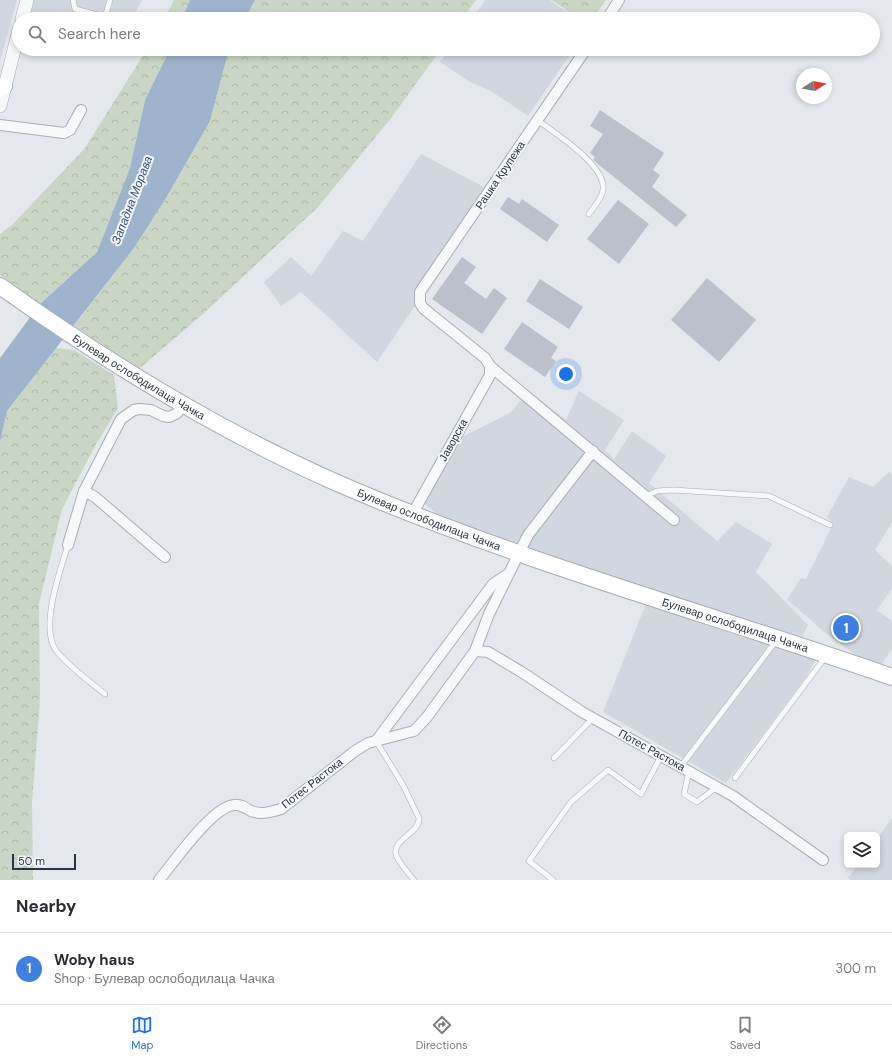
<!DOCTYPE html>
<meta charset="utf-8">
<style>
:root{--surface:#fff;--page:#f7f7f7;--text:#2b2b33;--muted:#7c7c81;--line:#e1e1e2;--accent:#1a73e8}
body{margin:0;font-family:"DM Sans",sans-serif;background:var(--page);color:var(--text)}
.controls{position:absolute;right:12px;bottom:12px;display:grid;overflow:hidden;border-radius:6px;box-shadow:0 2px 6px #0003}
.controls button{width:36px;height:36px;display:grid;place-items:center;padding:0;border:0;border-bottom:1px solid var(--line);background:var(--surface);color:var(--text);font:20px sans-serif}
.compass{position:absolute;left:796px;top:68px;width:36px;height:36px;border-radius:50%;background:var(--surface);box-shadow:0 2px 6px #0003;rotate:79deg}
.scale{position:absolute;left:12px;bottom:10px;width:64px;box-sizing:border-box;padding-left:4px;border:2px solid #2b3445;border-top:0;font-size:11px;line-height:14px;white-space:nowrap;color:#2b3445;-webkit-text-stroke:3px #f4f6f9;paint-order:stroke}
.you{position:absolute;left:566px;top:374px;width:14px;height:14px;margin:-10px;border:3px solid #fff;border-radius:50%;background:#1a73e8;box-shadow:0 0 0 6px #1a73e833}
.badge{display:grid;place-items:center;width:26px;height:26px;border-radius:50%;background:var(--accent);color:#fff;font-size:13px;font-weight:700}
.pin{position:absolute;translate:-50% -50%;border:2px solid #fff;box-shadow:0 1px 4px #0006}
.list{margin:0;padding:0;list-style:none}
h2{display:flex;justify-content:space-between;align-items:center;height:52px;margin:0;padding:0 16px;font-size:17px}
h2 small{font-size:13px;font-weight:400;color:var(--muted)}
.list li{display:grid;grid-template-columns:26px 1fr auto;gap:12px;align-items:center;box-sizing:border-box;height:72px;padding:0 16px;border-top:1px solid var(--line)}
.list b{display:block;font-size:15px;white-space:nowrap}
.list p{margin:0;font-size:13px;white-space:nowrap;color:var(--muted)}
.list em{font-size:13px;font-style:normal;color:var(--muted)}
.icon{flex:none;width:22px;height:22px;fill:none;stroke:currentColor;stroke-width:2;stroke-linecap:round;stroke-linejoin:round}
.map{position:relative;flex:none;width:892px;height:880px;overflow:hidden}
.search{position:absolute;background:var(--surface);box-shadow:0 2px 6px #0003;left:12px;right:12px;top:12px;height:44px;display:flex;align-items:center;gap:10px;box-sizing:border-box;padding:0 14px;border-radius:22px;color:var(--muted);font-size:15px}
.sheet{height:124px;background:var(--surface)}
nav{display:flex;justify-content:space-around;align-items:center;box-sizing:border-box;height:56px;border-top:1px solid var(--line);background:var(--surface);font-size:11px;color:var(--muted)}
nav a{display:grid;justify-items:center;gap:2px}
nav .on{color:var(--accent)}
.map>svg:first-child{display:block}
.built{fill:#d2d6de}
.forest{fill:url(#forest-crowns)}
.water{fill:#9fb4cc}
.building{fill:#bbc0ca}
.lines{fill:none;stroke-linecap:round;stroke-linejoin:round}
.service-casing{stroke:#a9aeb7;stroke-width:6}
.minor-casing{stroke:#a9aeb7;stroke-width:12}
.tertiary-casing{stroke:#a9aeb7;stroke-width:14}
.primary-casing{stroke:#a3abb8;stroke-width:18}
.service{stroke:#f7f8fa;stroke-width:5}
.minor{stroke:#f7f8fa;stroke-width:10}
.tertiary{stroke:#f7f8fa;stroke-width:13}
.primary{stroke:#fff;stroke-width:16}
.labels{text-anchor:middle;dominant-baseline:central;stroke-width:4;stroke-linejoin:round;paint-order:stroke}
.street-label{font-size:11px;fill:#2b3445;stroke:#f4f6f9}
.water-label{font-size:12px;font-style:italic;fill:#34527a;stroke:#f4f6f9}
</style>
<div class="map">
<svg width="892" height="880" viewBox="0 0 892 880">
<defs>
<pattern id="forest-crowns" width="20" height="18" patternUnits="userSpaceOnUse"><rect width="20" height="18" fill="#c9d6c5"/><path d="M2 6a3 3 0 1 1 6 0M12 15a3 3 0 1 1 6 0" fill="none" stroke="#adb8ab"/></pattern>
</defs>
<rect width="100%" height="100%" fill="#e4e7ec"/>
<!-- built -->
<g class="built">
<polygon points="0,0 17,0 0,61"/>
<polygon points="33,0 142,0 132,19 28,19"/>
<polygon points="485,0 550,0 576,19 472,19"/>
<polygon points="450,49 574,49 528,116 491,91 470,82 440,62"/>
<polygon points="421,154 484,187 419,285 420,298 377,362 301,292 281,306 264,282 291,257 311,276 343,231 363,241"/>
<polygon points="529,391 566,420 579,391 624,420 605,450 614,459 632,431 666,456 649,483 717,541 736,522 772,544 756,572 808,625 802,637 635,584 441,517 417,498 452,442 510,413"/>
<polygon points="889,472 892,475 892,522 875,550 892,566 892,588 877,610 892,621 892,649 881,665 856,655 823,631 787,599 801,578 806,579 833,524 827,517 849,477 873,487"/>
<polygon points="646,604 683,617 819,655 806,677 726,783 603,712"/>
<polygon points="892,818 892,880 851,880 848,878 858,865 877,865 877,839"/>
</g>
<!-- forest -->
<g class="forest">
<polygon points="174,0 190,0 182,19 164,19"/>
<polygon points="255,0 476,0 462,19 245,19"/>
<polygon points="552,0 606,0 592,19 579,19"/>
<polygon points="147,49 170,49 145,100 130,168 97,252 40,304 0,275 0,234 12,225 85,148"/>
<polygon points="229,49 441,49 392,117 318,207 203,314 139,369 74,326 134,248 166,198 210,121"/>
<polygon points="56,348 74,350 114,375 118,408 95,446 62,509 39,604 40,700 32,803 33,880 0,880 0,442 7,411"/>
</g>
<!-- water -->
<g class="water">
<polygon points="190,0 255,0 245,19 182,19"/>
<polygon points="170,49 229,49 210,121 166,198 134,248 7,411 0,442 0,358 40,304 97,252 130,168 145,100"/>
</g>
<!-- building -->
<g class="building">
<polygon points="600,110 664,153 653,170 660,175 652,187 687,215 676,227 593,160 595,157 590,153 603,134 590,126"/>
<polygon points="508,197 519,204 522,199 559,225 547,242 500,209"/>
<polygon points="618,200 649,224 619,264 587,239"/>
<polygon points="462,257 476,267 464,283 486,299 494,288 507,298 482,334 432,299"/>
<polygon points="707,278 756,320 719,362 671,320"/>
<polygon points="540,279 583,307 569,329 526,301"/>
<polygon points="522,322 558,347 551,358 556,361 545,377 504,349"/>
</g>
<g class="lines">
<!-- service casing -->
<g class="service-casing">
<g id="service">
<polyline points="73,0 75,9 105,17 110,0"/>
<path d="M 537,120 C 555,133 607,166 603,190 C 602,198 594,207 589,214"/>
<polyline points="646,496 657,491 673,490 769,496 830,525"/>
<path d="M 68,545 C 60,571 38,631 58,653 C 71,668 89,681 105,694"/>
<path d="M 376,741 L 403,785 L 419,818 C 420,834 389,840 397,857 C 401,865 408,873 414,880"/>
<polyline points="554,758 593,718"/>
<polyline points="681,766 776,641"/>
<polyline points="689,771 684,794 697,802 717,787"/>
<polyline points="735,778 826,656"/>
<polyline points="553,880 529,861 571,802 608,770 641,794 661,756"/>
</g>
</g>
<!-- minor casing -->
<g class="minor-casing">
<g id="minor">
<polyline points="607,19 619,0"/>
<polyline points="0,125 64,133 70,130 81,110"/>
<polyline points="490,366 674,520"/>
<polyline points="84,491 95,497 165,557"/>
<polyline points="413,513 490,375 490,366 485,358 423,308 420,303 420,292 586,49"/>
<polyline points="68,545 84,491 121,419 134,410 139,409 151,410 163,416 169,417 176,414 184,405"/>
<polyline points="475,651 488,652 520,671 582,712 733,796 823,860"/>
<polyline points="376,741 493,584 508,574"/>
<path d="M 159,880 C 174,862 212,807 234,805 C 241,804 246,808 251,811 C 261,815 271,812 281,809 L 355,751 L 368,743 L 414,731 L 427,717 L 475,651 L 489,614 L 528,535 L 593,451"/>
</g>
</g>
<!-- tertiary casing -->
<g class="tertiary-casing">
<g id="tertiary">
<polyline points="22,19 27,0"/>
<polyline points="0,106 19,30"/>
</g>
</g>
<!-- primary casing -->
<g class="primary-casing">
<g id="primary">
<polyline points="0,88 4,86"/>
<path id="s1" d="M 0,286 C 105,361 217,430 335,482 C 516,561 706,612 892,677"/>
</g>
</g>
<!-- service -->
<use href="#service" class="service"/>
<!-- minor -->
<use href="#minor" class="minor"/>
<!-- tertiary -->
<use href="#tertiary" class="tertiary"/>
<!-- primary -->
<use href="#primary" class="primary"/>
</g>
<g class="labels">
<!-- street labels -->
<g class="street-label">
<text transform="translate(500 175) rotate(-56)">Рашка Крупежа</text>
<text stroke="none"><textPath href="#s1" startOffset="166">Булевар ослободилаца Чачка</textPath></text>
<text transform="translate(453 440) rotate(-61)">Јаворска</text>
<text stroke="none"><textPath href="#s1" startOffset="490">Булевар ослободилаца Чачка</textPath></text>
<text stroke="none"><textPath href="#s1" startOffset="814">Булевар ослободилаца Чачка</textPath></text>
<text transform="translate(652 750) rotate(29)">Потес Растока</text>
<text transform="translate(312 783) rotate(-38)">Потес Растока</text>
</g>
<!-- water labels -->
<g class="water-label">
<text transform="translate(132 200) rotate(-69)">Западна Морава</text>
</g>
</g>
</svg>
<div class="controls">
<button><svg class="icon" aria-label="layers" viewBox="0 0 24 24"><path d="M12 4l9 5-9 5-9-5zM3 14l9 5 9-5"/></svg></button>
</div>
<svg class="compass" viewBox="-18 -18 36 36"><path d="M0-13l5 13h-10z" fill="#e53935"/><path d="M0 13l5-13h-10z" fill="#7c7c81"/></svg>
<div class="scale">50 m</div>
<div class="you"></div>
<div class="pin badge" style="left:846px;top:628px;background:#3f7fe0">1</div>
<div class="search"><svg class="icon" aria-label="search" viewBox="0 0 24 24"><circle cx="10" cy="10" r="6"/><path d="M15 15l6 6"/></svg>Search here</div>
</div>
<section class="sheet">
<h2>Nearby<small></small></h2>
<ul class="list">
<li><span class="badge" style="background:#3f7fe0">1</span><div><b>Woby haus</b><p>Shop · Булевар ослободилаца Чачка</p></div><em>300 m</em></li>
</ul>
</section>
<nav>
<a class="on"><svg class="icon" aria-label="map" viewBox="0 0 24 24"><path d="M3 6l6-2 6 2 6-2v14l-6 2-6-2-6 2zM9 4v14M15 6v14"/></svg>Map</a>
<a><svg class="icon" aria-label="directions" viewBox="0 0 24 24"><path d="M12 3l9 9-9 9-9-9zM9 14v-3h6M13 9l2 2-2 2"/></svg>Directions</a>
<a><svg class="icon" aria-label="saved" viewBox="0 0 24 24"><path d="M7 4h10v16l-5-4-5 4z"/></svg>Saved</a>
</nav>
